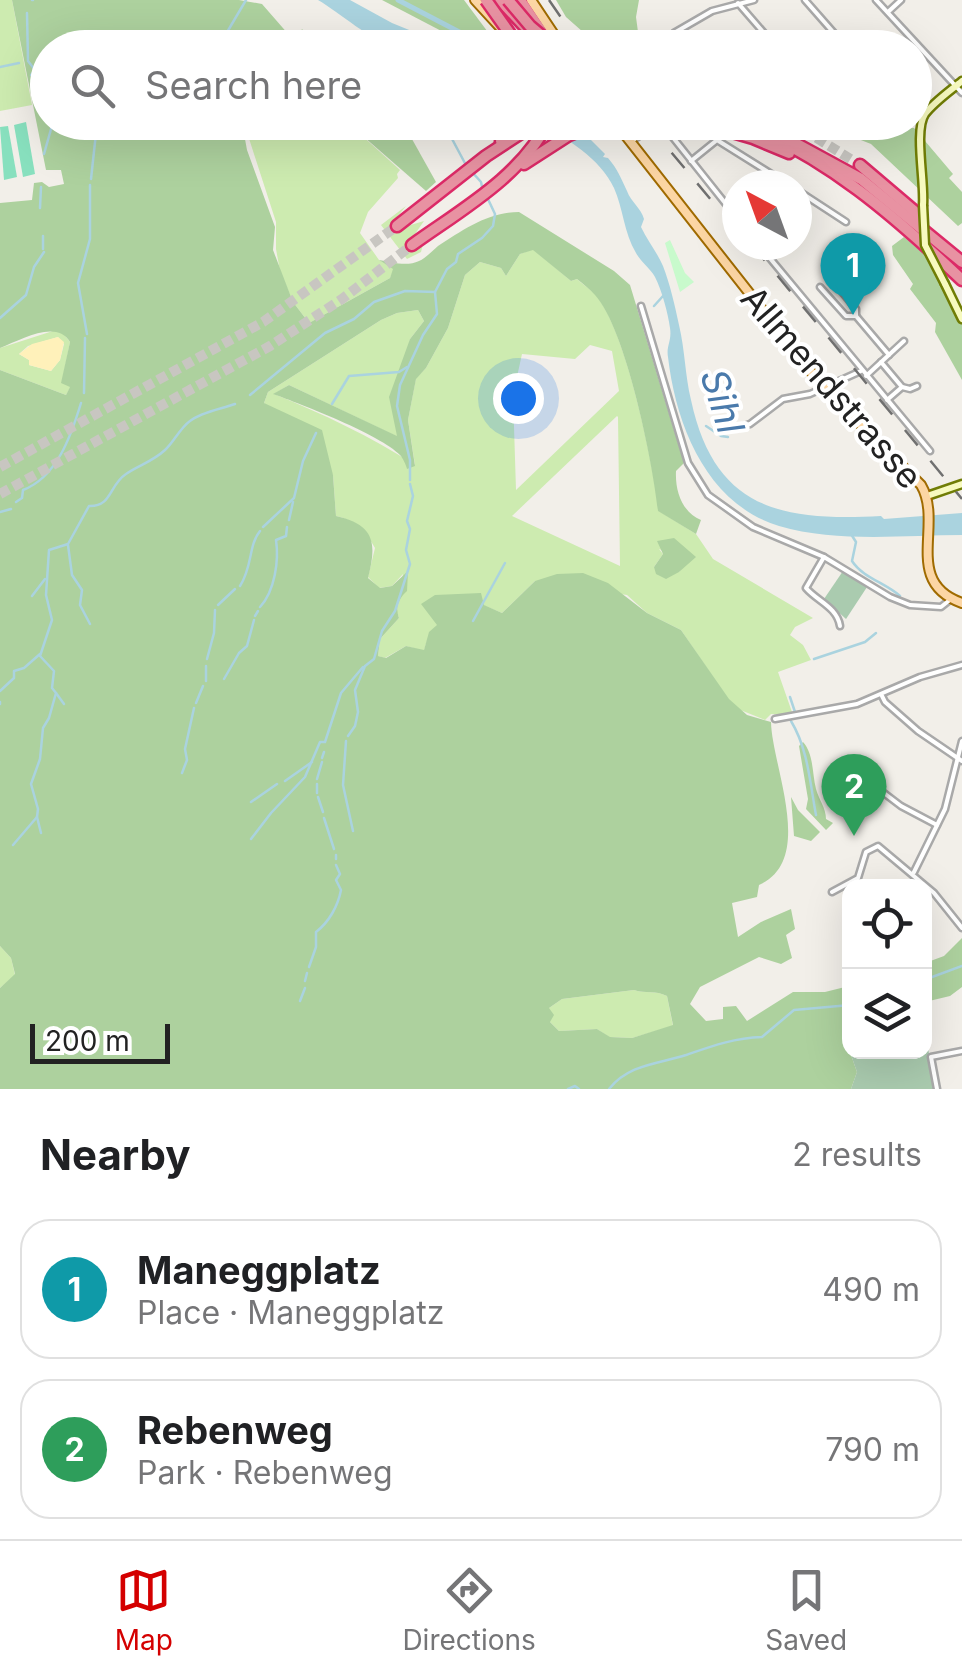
<!DOCTYPE html>
<meta charset="utf-8">
<style>
:root{--surface:#fff;--page:#f2f2f2;--text:#202124;--muted:#757577;--line:#e0e0e0;--accent:#d40000}
body{margin:0;font-family:Inter,sans-serif;background:var(--page);color:var(--text)}
.controls{position:absolute;right:30px;bottom:30px;display:grid;overflow:hidden;border-radius:20px;box-shadow:0 10px 40px #0002}
.controls button{width:90px;height:90px;display:grid;place-items:center;padding:0;border:0;border-bottom:2px solid var(--line);background:var(--surface);color:var(--text);font:50px sans-serif}
.compass{position:absolute;left:722px;top:170px;width:90px;height:90px;border-radius:50%;background:var(--surface);box-shadow:0 10px 40px #0002;rotate:319deg}
.scale{position:absolute;left:30px;bottom:25px;width:140px;box-sizing:border-box;padding-left:10px;border:5px solid #222;border-top:0;font-size:28px;line-height:35px;white-space:nowrap;color:#222;-webkit-text-stroke:8px #fff;paint-order:stroke}
.you{position:absolute;left:518px;top:398px;width:35px;height:35px;margin:-25px;border:8px solid #fff;border-radius:50%;background:#1a73e8;box-shadow:0 0 0 15px #1a73e833}
.badge{display:grid;place-items:center;width:65px;height:65px;border-radius:50%;background:var(--accent);color:#fff;font-size:32px;font-weight:700}
.pin{position:absolute;translate:-50% -82px;filter:drop-shadow(0 2px 5px #0008)}
.pin::after{content:'';position:absolute;top:52px;width:35px;height:30px;background:inherit;clip-path:polygon(0 0,100% 0,50% 100%)}
.list{margin:0;padding:0;list-style:none}
h2{display:flex;justify-content:space-between;align-items:center;height:130px;margin:0;padding:0 40px;font-size:42px}
h2 small{font-size:32px;font-weight:400;color:var(--muted)}
.list li{display:grid;grid-template-columns:65px 1fr auto;gap:30px;align-items:center;box-sizing:border-box;height:140px;margin:0 20px 20px;padding:0 20px;border:2px solid var(--line);border-radius:30px}
.list b{display:block;font-size:38px;white-space:nowrap}
.list p{margin:0;font-size:32px;white-space:nowrap;color:var(--muted)}
.list em{font-size:32px;font-style:normal;color:var(--muted)}
.icon{flex:none;width:55px;height:55px;fill:none;stroke:currentColor;stroke-width:2;stroke-linecap:round;stroke-linejoin:round}
.map{position:relative;flex:none;width:962px;height:1089px;overflow:hidden}
.search{position:absolute;background:var(--surface);box-shadow:0 10px 40px #0002;left:30px;right:30px;top:30px;height:110px;display:flex;align-items:center;gap:25px;box-sizing:border-box;padding:0 35px;border-radius:55px;color:var(--muted);font-size:38px}
.sheet{height:450px;background:var(--surface)}
nav{display:flex;justify-content:space-around;align-items:center;box-sizing:border-box;height:140px;border-top:2px solid var(--line);background:var(--surface);font-size:28px;color:var(--muted)}
nav a{display:grid;justify-items:center;gap:5px}
nav .on{color:var(--accent)}
.map>svg:first-child{display:block}
.grass{fill:#cdebb0;fill-rule:evenodd}
.forest{fill:#add19e;fill-rule:evenodd}
.sand{fill:#fff1ba}
.cemetery{fill:#aacbaf}
.park{fill:#c8facc}
.pitch{fill:#88e0be}
.water{fill:#aad3df}
.lines{fill:none;stroke-linecap:round;stroke-linejoin:round}
.stream{stroke:#aad3df;stroke-width:2.5}
.canal{stroke:#aad3df;stroke-width:5}
.motorway-tunnel{stroke:#c8c6c1;stroke-width:10;stroke-dasharray:10 5;stroke-linecap:butt}
.minor-casing{stroke:#a9a9a9;stroke-width:9}
.secondary-casing{stroke:#707d05;stroke-width:11}
.primary-casing{stroke:#a06b00;stroke-width:12}
.motorway-casing{stroke:#dc2a67;stroke-width:15}
.minor{stroke:#fff;stroke-width:4}
.secondary{stroke:#f7fabf;stroke-width:6}
.primary{stroke:#fcd6a4;stroke-width:8}
.motorway{stroke:#e892a2;stroke-width:10}
.rail{stroke:#707070;stroke-width:2.5;stroke-dasharray:20 20;stroke-linecap:butt}
.secondary-bridge-casing{stroke:#707d05;stroke-width:11;stroke-linecap:butt}
.motorway-bridge-casing{stroke:#dc2a67;stroke-width:15;stroke-linecap:butt}
.secondary-bridge{stroke:#f7fabf;stroke-width:6}
.motorway-bridge{stroke:#e892a2;stroke-width:10}
.labels{text-anchor:middle;dominant-baseline:central;stroke-width:8;stroke-linejoin:round;paint-order:stroke}
.street-label{font-size:35px;fill:#222;stroke:#fff}
.water-label{font-size:38px;font-style:italic;fill:#4a7aab;stroke:#fff}
</style>
<div class="map">
<svg width="962" height="1089" viewBox="0 0 962 1089">
<rect width="100%" height="100%" fill="#f2efe9"/>
<!-- grass -->
<g class="grass">
<polygon points="0,0 12,0 32,105 0,111"/>
<polygon points="244,123 348,123 400,170 397,174 398,178 368,212 360,233 379,260 394,269 390,278 309,323 293,302 280,271 276,249 276,222"/>
<polygon points="406,206 392,223 394,230 424,221 408,244 411,249 423,244 421,252 407,259 381,225"/>
<path d="M 533,249 L 571,281 L 577,279 C 582,284 590,289 595,294 C 626,329 653,463 659,511 L 696,534 L 713,559 L 813,618 L 795,627 L 790,635 L 803,645 L 811,660 L 778,672 L 793,715 L 771,714 L 765,720 L 738,709 L 728,699 L 681,630 L 647,613 L 627,595 L 535,581 L 502,613 L 483,605 C 454,618 432,617 424,651 L 406,646 L 385,658 L 378,656 L 380,639 L 399,618 L 397,612 L 403,574 L 392,586 L 379,588 L 368,577 L 375,548 C 366,531 354,520 336,516 L 333,475 L 264,403 L 268,392 L 381,320 L 397,313 L 418,310 L 424,321 L 410,339 L 398,437 L 289,385 L 274,394 C 323,414 370,436 415,465 L 408,420 L 416,378 L 426,368 L 448,328 L 465,275 L 480,262 L 501,268 L 506,276 L 520,254 ZM 590,345 L 612,351 L 619,391 L 516,490 L 513,395 L 522,354 L 575,359 ZM 617,416 L 618,417 L 620,566 L 512,516 ZM 659,549 L 687,562 L 679,572 L 654,567 L 663,554 Z"/>
<path d="M 56,330 L 62,332 L 70,342 L 62,382 L 71,386 L 66,395 L 0,370 L 0,348 ZM 58,337 L 64,344 L 60,360 L 51,371 L 29,365 L 29,360 L 19,354 L 28,346 Z"/>
<polygon points="0,946 11,958 15,975 0,988"/>
<path d="M 634,990 C 646,994 655,990 667,996 L 673,1026 L 632,1038 L 609,1037 L 597,1029 L 559,1031 L 550,1022 L 549,1008 L 562,999 Z"/>
</g>
<!-- forest -->
<g class="forest">
<path d="M 12,0 L 239,0 L 262,4 L 296,43 L 302,29 L 317,47 L 48,48 L 48,122 L 242,123 L 247,150 L 275,227 L 273,250 L 293,302 L 309,323 L 390,278 L 393,269 L 379,260 C 391,262 407,267 419,261 C 426,258 432,251 438,246 C 463,230 488,212 519,212 L 614,271 L 630,285 L 684,463 L 676,471 C 675,491 682,512 701,520 L 696,534 L 658,511 C 653,463 626,329 595,295 C 590,289 583,284 577,279 L 571,281 L 533,250 L 520,254 L 506,276 L 501,268 L 480,262 L 465,275 L 448,328 L 426,368 L 416,379 L 408,420 L 415,466 L 407,469 C 406,465 403,458 400,455 C 381,435 301,404 273,394 L 289,385 L 397,436 L 389,397 L 410,339 L 424,321 L 418,310 L 397,313 L 381,320 L 268,392 L 264,403 L 322,430 L 333,475 L 336,516 C 375,525 377,543 368,578 L 380,588 L 392,586 L 408,571 L 407,591 C 399,598 395,607 399,618 L 380,639 L 378,656 L 386,658 L 406,646 L 424,650 L 429,632 L 437,625 L 421,604 L 435,595 L 481,593 L 484,605 L 502,613 L 535,581 L 557,574 L 583,573 L 608,583 L 647,613 L 681,630 L 729,699 L 747,715 L 771,722 C 772,767 816,860 759,885 L 757,897 L 732,903 L 738,937 L 761,922 L 791,909 L 795,929 L 786,935 L 792,958 L 781,964 L 759,957 L 700,987 L 690,1004 L 706,1021 L 723,1019 L 723,1007 L 736,1006 L 747,1021 L 793,992 L 825,992 L 849,986 L 849,1029 L 844,1035 L 857,1072 L 851,1089 L 0,1089 L 0,988 L 15,974 L 11,958 L 0,946 L 0,370 L 66,395 L 70,387 L 61,383 L 70,342 C 56,319 21,340 0,348 L 0,203 L 32,200 L 34,183 L 42,182 L 49,187 L 64,184 L 61,170 L 46,170 ZM 634,990 C 646,994 655,990 667,996 L 673,1025 L 632,1038 L 610,1037 L 597,1029 L 559,1031 L 550,1022 L 554,1015 L 549,1008 L 562,999 Z"/>
<polygon points="382,0 464,0 499,47 472,47"/>
<polygon points="556,0 639,0 636,17 640,47 600,47 566,17"/>
<polygon points="348,123 403,123 436,182 426,191"/>
<polygon points="838,123 890,123 893,134 905,128 914,128 953,174 949,178 962,192 962,223 958,226 871,144 838,131"/>
<polygon points="904,237 925,255 962,321 962,380 935,332 936,323 910,289 913,284 893,255 892,246"/>
<polygon points="674,538 696,557 679,572 666,579 656,574 654,567 663,554 657,541"/>
<path d="M 803,742 C 814,754 812,774 816,789 C 819,800 826,808 826,819 L 833,823 L 826,830 L 806,809 L 808,799 L 799,746 Z"/>
<polygon points="791,797 798,810 820,832 811,841 794,836"/>
<polygon points="962,938 962,987 950,996 925,1002 925,963 944,956"/>
</g>
<!-- sand -->
<polygon class="sand" points="58,337 64,342 60,360 51,371 29,365 29,360 19,354 32,344"/>
<!-- cemetery -->
<g class="cemetery">
<polygon points="843,571 867,587 846,619 824,599"/>
<polygon points="925,1026 934,1089 851,1089 857,1072 850,1052 924,1052"/>
</g>
<!-- park -->
<polygon class="park" points="670,240 685,273 694,282 680,292 665,243"/>
<!-- pitch -->
<g class="pitch">
<polygon points="26,122 35,174 23,177 14,125"/>
<polygon points="8,126 17,177 4,180 0,127"/>
</g>
<!-- water -->
<g class="water">
<path d="M 318,0 L 350,0 L 392,23 L 451,47 C 434,48 409,52 393,47 C 372,41 340,13 318,0 Z"/>
<path d="M 540,123 L 566,123 L 586,135 L 605,154 L 603,157 L 608,158 C 618,170 620,176 627,191 C 631,202 641,208 644,219 L 641,227 C 647,240 657,252 663,266 C 670,284 675,306 679,325 C 685,350 685,375 691,400 C 715,511 783,521 881,516 L 884,519 L 962,513 L 962,535 C 904,535 837,543 779,526 C 707,504 676,426 668,357 C 666,346 672,341 670,328 C 668,313 662,291 655,277 C 650,268 641,262 636,253 C 624,233 623,208 614,188 C 600,158 567,139 540,123 Z"/>
</g>
<g class="lines">
<!-- stream -->
<g class="stream">
<polyline points="32,0 33,0"/>
<polyline points="27,13 28,61 35,70 31,75 37,79 48,107"/>
<polyline points="223,39 246,0"/>
<polyline points="375,39 385,48"/>
<polyline points="218,48 219,46"/>
<polyline points="0,67 19,63"/>
<polyline points="443,122 467,167"/>
<polyline points="44,154 53,122"/>
<polyline points="472,172 481,182 483,191"/>
<polyline points="91,179 97,124"/>
<polyline points="40,208 41,187"/>
<polyline points="43,249 43,236"/>
<polyline points="654,306 663,296"/>
<polyline points="0,318 26,295 34,267 44,252"/>
<polyline points="87,334 78,283 90,239 90,185"/>
<polyline points="84,393 85,338"/>
<polyline points="250,395 325,333 354,319 374,302 405,291 435,292"/>
<polyline points="332,404 349,376 399,372 407,367"/>
<polyline points="706,426 721,436 728,437"/>
<polyline points="410,480 410,460 397,406 400,385 423,335 437,314 435,292 447,269 456,262 458,254 482,238 493,226 495,214 487,197"/>
<path d="M 16,502 L 22,498 L 23,490 C 57,477 71,436 81,403"/>
<polyline points="0,512 11,509"/>
<polyline points="289,520 293,502"/>
<polyline points="263,527 294,498 303,461 316,433"/>
<path d="M 851,534 L 856,542 L 852,561 C 863,578 886,583 900,596"/>
<polyline points="68,545 72,575 82,590 80,605 90,624"/>
<path d="M 240,586 C 253,566 248,546 260,531"/>
<polyline points="32,596 45,579"/>
<polyline points="218,605 235,589"/>
<path d="M 260,607 C 275,591 279,560 276,540 L 286,536 L 287,527"/>
<polyline points="255,616 258,611"/>
<polyline points="473,621 505,563"/>
<polyline points="207,659 214,633 215,610"/>
<polyline points="814,659 865,642 876,633"/>
<polyline points="206,666 206,681"/>
<polyline points="224,679 239,653 247,646 254,620"/>
<polyline points="0,691 14,678 14,671 24,668 40,654"/>
<polyline points="56,693 64,704"/>
<polyline points="790,697 795,712"/>
<polyline points="0,702 0,704"/>
<polyline points="196,703 203,686"/>
<path d="M 791,721 C 808,749 810,783 816,815"/>
<polyline points="348,736 355,726 358,712 355,690 365,666 374,659 382,631 395,611 410,564 406,550 410,529 407,521 413,496 410,484"/>
<polyline points="346,741 343,785 353,831"/>
<polyline points="322,758 324,752"/>
<polyline points="182,773 187,760 185,749 194,708"/>
<polyline points="317,779 322,762"/>
<polyline points="285,781 312,762"/>
<polyline points="317,784 317,793"/>
<polyline points="318,797 323,812"/>
<polyline points="251,802 277,784"/>
<polyline points="37,817 41,833"/>
<polyline points="324,818 334,849"/>
<polyline points="251,839 271,813 305,777 320,742 325,742 341,693 363,667"/>
<path d="M 13,845 L 37,817 L 38,809 L 31,784 L 40,759 L 43,728 L 49,718 L 56,693 L 52,688 L 54,671 L 40,656 L 52,620 L 46,595 L 49,550 L 68,544 L 89,506 C 112,507 109,485 126,474 C 139,465 152,462 165,450 C 174,442 180,428 190,421 C 201,412 221,409 235,404"/>
<polyline points="336,855 336,859"/>
<path d="M 309,967 L 316,947 L 316,932 C 329,922 338,906 341,890 L 336,880 L 340,874 L 336,865"/>
<polyline points="924,980 962,966"/>
<polyline points="305,981 307,973"/>
<polyline points="300,1001 305,988"/>
<polyline points="568,1089 575,1086 579,1089"/>
<path d="M 609,1089 C 629,1064 658,1064 686,1055 C 712,1046 734,1038 762,1037 L 794,1010 L 850,1005"/>
</g>
<!-- canal -->
<polyline class="canal" points="398,0 490,48"/>
<!-- motorway-tunnel -->
<g class="motorway-tunnel">
<polyline points="791,122 860,165"/>
<polyline points="0,467 263,322 397,226"/>
<polyline points="0,494 270,346 342,299 412,245"/>
</g>
<!-- minor casing -->
<g class="minor-casing">
<g id="minor">
<polyline points="805,0 841,41 833,48"/>
<polyline points="876,0 962,93"/>
<polyline points="738,3 777,48"/>
<polyline points="888,12 901,0"/>
<polyline points="674,33 712,11 754,0"/>
<polyline points="633,140 652,128 667,130 737,218"/>
<polyline points="691,161 717,140 789,185"/>
<polyline points="797,190 846,222"/>
<polyline points="759,245 930,451"/>
<polyline points="834,282 856,309 856,316"/>
<polyline points="820,287 846,316 856,316 889,355"/>
<polyline points="641,306 688,463 708,495 753,527 824,557 890,597 910,605 941,607 951,599"/>
<polyline points="881,362 902,387 887,400"/>
<polyline points="866,376 904,341"/>
<polyline points="902,387 910,389 917,386"/>
<polyline points="738,428 750,424 783,399 810,394 861,371"/>
<path d="M 824,557 L 806,588 C 817,601 837,607 840,626"/>
<polyline points="882,696 885,702 918,731 962,761"/>
<polyline points="775,719 857,704 920,677 962,665"/>
<polyline points="855,771 901,806 937,825"/>
<polyline points="914,872 945,809 962,741"/>
<polyline points="832,892 858,878 866,852 878,846 934,893 962,928"/>
<polyline points="937,1089 931,1057 962,1051"/>
</g>
</g>
<!-- secondary casing -->
<g class="secondary-casing">
<g id="secondary">
<path d="M 923,205 C 925,182 914,130 925,114 C 934,102 950,91 962,81"/>
<polyline points="945,284 962,319"/>
<polyline points="927,496 962,484"/>
</g>
</g>
<!-- primary casing -->
<g class="primary-casing">
<g id="primary">
<polyline points="475,0 509,37"/>
<polyline points="531,0 563,48"/>
<path d="M 615,122 L 823,387 L 921,485 C 944,524 902,582 962,603"/>
</g>
</g>
<!-- motorway casing -->
<g class="motorway-casing">
<g id="motorway">
<polyline points="500,0 545,48"/>
<polyline points="520,0 545,37"/>
<polyline points="698,122 753,138 789,153"/>
<path d="M 738,122 C 825,155 896,217 962,280"/>
<polyline points="769,129 861,179 962,262"/>
<polyline points="501,141 516,122"/>
<polyline points="524,164 569,135 601,122"/>
<polyline points="860,165 920,216"/>
<polyline points="397,226 486,156 538,122"/>
<path d="M 412,245 C 459,211 521,177 548,122"/>
</g>
</g>
<!-- minor -->
<use href="#minor" class="minor"/>
<!-- secondary -->
<use href="#secondary" class="secondary"/>
<!-- primary -->
<use href="#primary" class="primary"/>
<!-- motorway -->
<use href="#motorway" class="motorway"/>
<!-- rail -->
<g class="rail">
<polyline points="549,0 582,48"/>
<polyline points="646,122 737,231"/>
<polyline points="752,245 962,499"/>
</g>
<!-- secondary-bridge casing -->
<g class="secondary-bridge-casing">
<polyline id="secondary-bridge" points="923,205 925,245 945,284"/>
</g>
<!-- motorway-bridge casing -->
<g class="motorway-bridge-casing">
<g id="motorway-bridge">
<polyline points="486,0 520,48"/>
<polyline points="508,0 530,26 556,48"/>
</g>
</g>
<!-- secondary-bridge -->
<use href="#secondary-bridge" class="secondary-bridge"/>
<!-- motorway-bridge -->
<use href="#motorway-bridge" class="motorway-bridge"/>
</g>
<g class="labels">
<!-- street labels -->
<g class="street-label">
<text transform="translate(832 387) rotate(49)">Allmendstrasse</text>
</g>
<!-- water labels -->
<g class="water-label">
<text transform="translate(723 401) rotate(73)">Sihl</text>
</g>
</g>
</svg>
<div class="controls">
<button><svg class="icon" aria-label="locate" viewBox="0 0 24 24"><circle cx="12" cy="12" r="6"/><path d="M12 2v4M12 18v4M2 12h4M18 12h4"/></svg></button>
<button><svg class="icon" aria-label="layers" viewBox="0 0 24 24"><path d="M12 4l9 5-9 5-9-5zM3 14l9 5 9-5"/></svg></button>
</div>
<svg class="compass" viewBox="-18 -18 36 36"><path d="M0-13l5 13h-10z" fill="#e53935"/><path d="M0 13l5-13h-10z" fill="#757577"/></svg>
<div class="scale">200 m</div>
<div class="you"></div>
<div class="pin badge" style="left:853px;top:315px;background:#0f9aa8">1</div>
<div class="pin badge" style="left:854px;top:836px;background:#2e9e5b">2</div>
<div class="search"><svg class="icon" aria-label="search" viewBox="0 0 24 24"><circle cx="10" cy="10" r="6"/><path d="M15 15l6 6"/></svg>Search here</div>
</div>
<section class="sheet">
<h2>Nearby<small>2 results</small></h2>
<ul class="list">
<li><span class="badge" style="background:#0f9aa8">1</span><div><b>Maneggplatz</b><p>Place · Maneggplatz</p></div><em>490 m</em></li>
<li><span class="badge" style="background:#2e9e5b">2</span><div><b>Rebenweg</b><p>Park · Rebenweg</p></div><em>790 m</em></li>
</ul>
</section>
<nav>
<a class="on"><svg class="icon" aria-label="map" viewBox="0 0 24 24"><path d="M3 6l6-2 6 2 6-2v14l-6 2-6-2-6 2zM9 4v14M15 6v14"/></svg>Map</a>
<a><svg class="icon" aria-label="directions" viewBox="0 0 24 24"><path d="M12 3l9 9-9 9-9-9zM9 14v-3h6M13 9l2 2-2 2"/></svg>Directions</a>
<a><svg class="icon" aria-label="saved" viewBox="0 0 24 24"><path d="M7 4h10v16l-5-4-5 4z"/></svg>Saved</a>
</nav>
